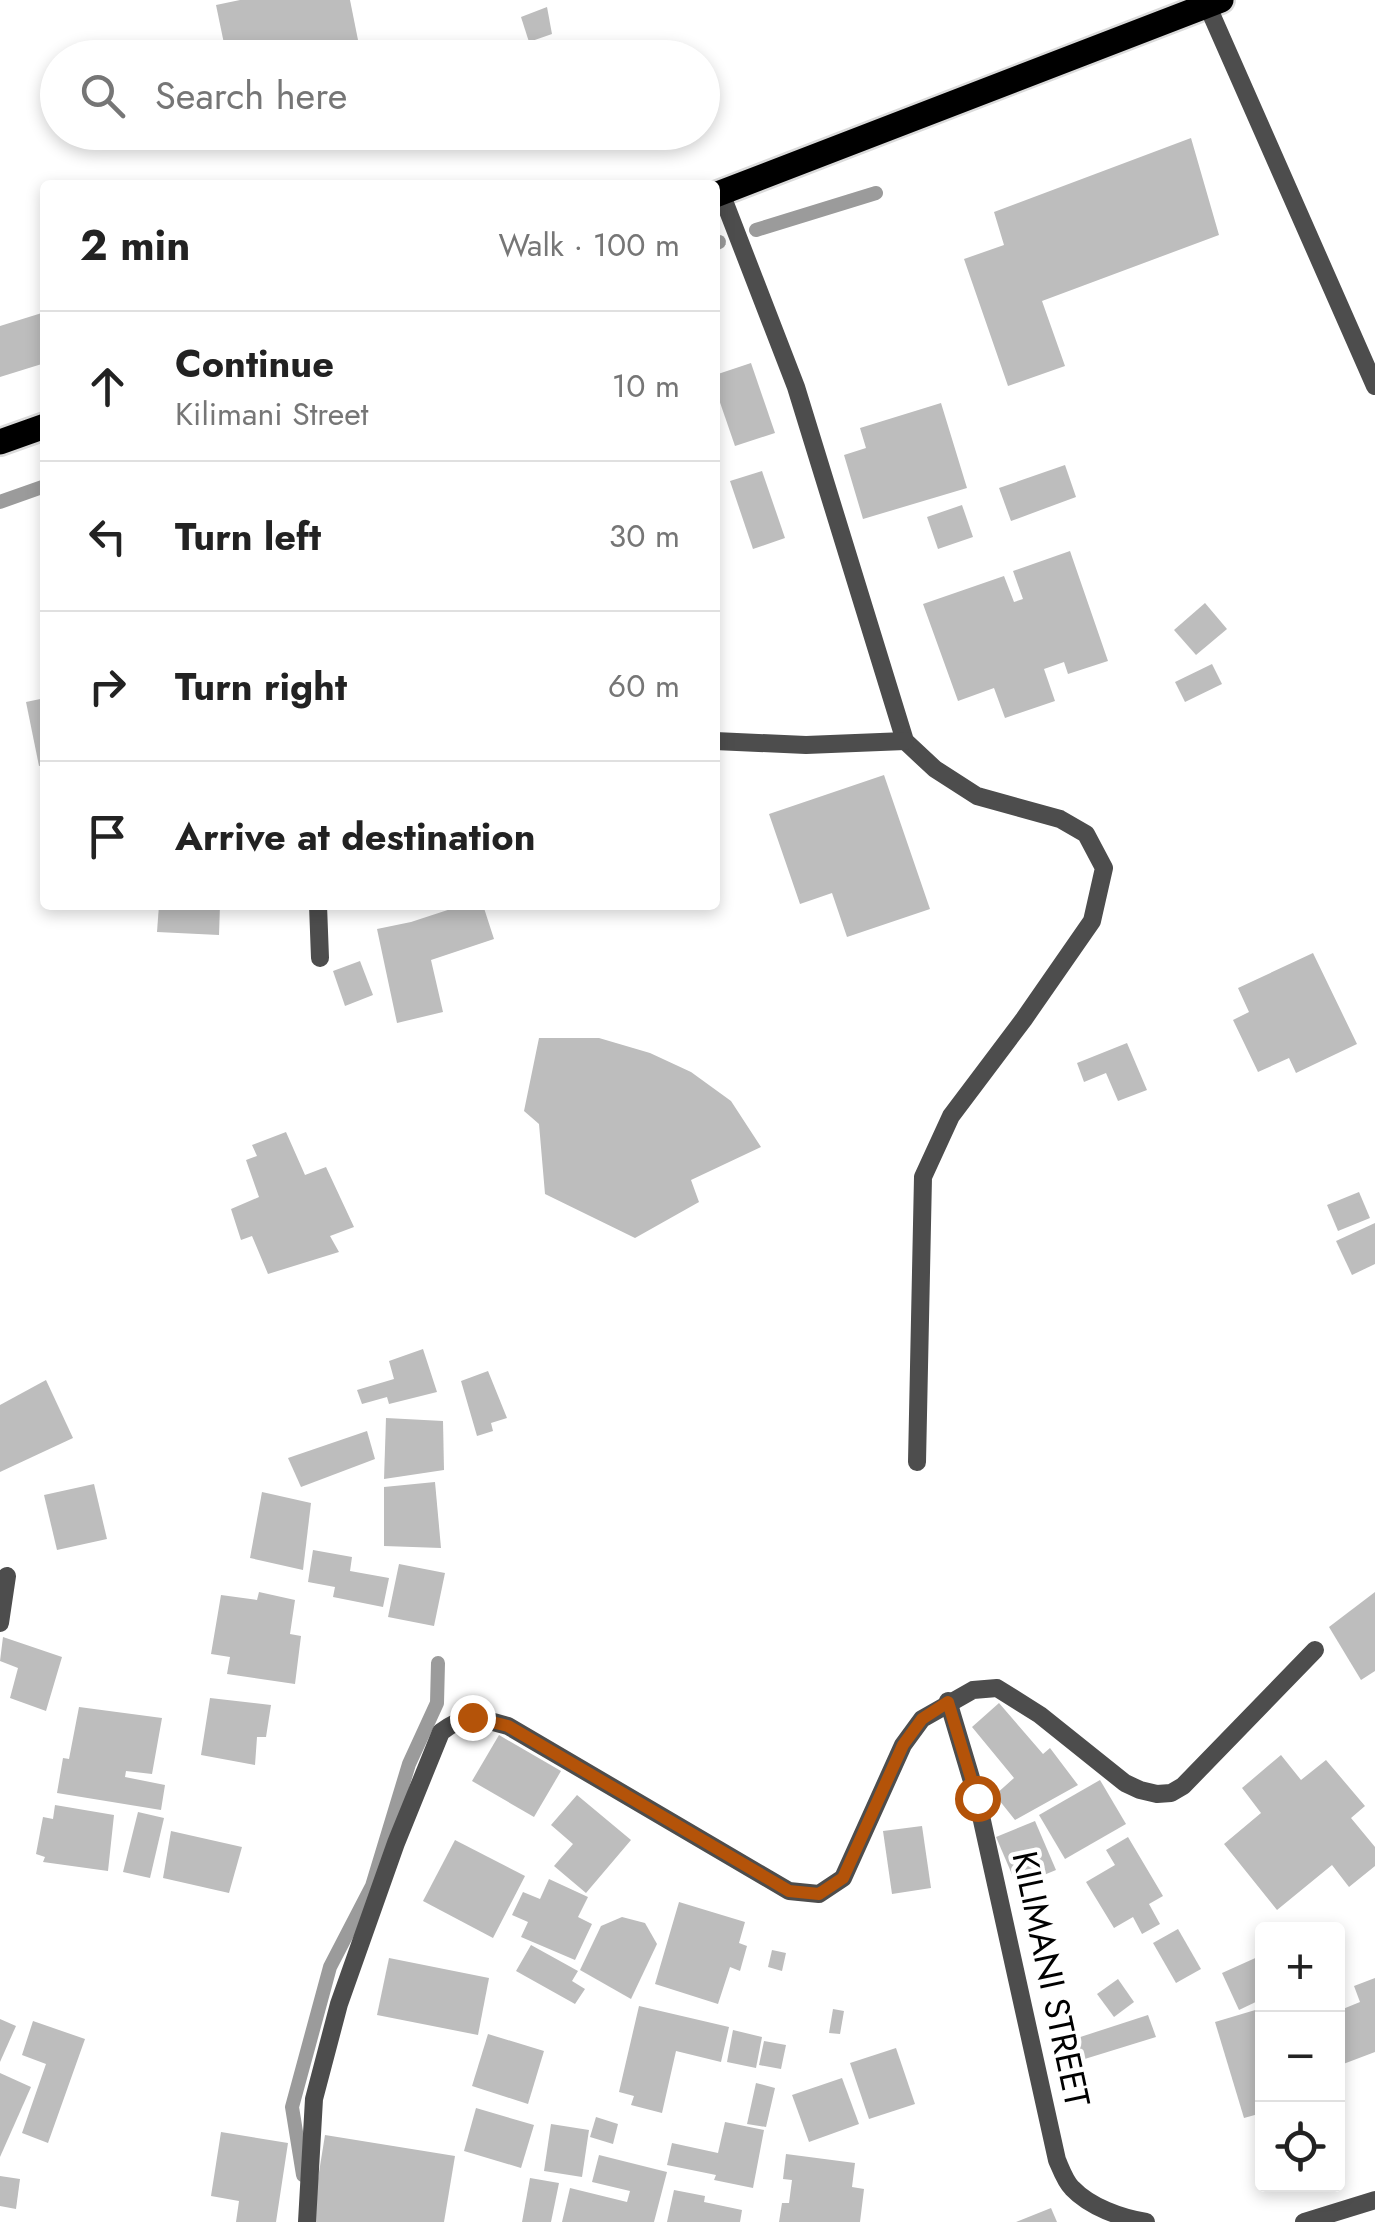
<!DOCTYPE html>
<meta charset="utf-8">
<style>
:root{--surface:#fff;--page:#f6f6f6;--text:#222;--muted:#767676;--line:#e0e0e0}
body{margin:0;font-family:Jost,sans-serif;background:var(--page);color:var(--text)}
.controls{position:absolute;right:30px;bottom:30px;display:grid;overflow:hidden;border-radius:10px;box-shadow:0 5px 15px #0003}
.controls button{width:90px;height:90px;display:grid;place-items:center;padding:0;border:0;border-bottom:2px solid var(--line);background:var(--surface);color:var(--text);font:50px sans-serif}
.stop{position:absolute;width:30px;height:30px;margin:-22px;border:8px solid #b45309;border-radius:50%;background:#fff}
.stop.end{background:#b45309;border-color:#fff;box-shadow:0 2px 10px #0008}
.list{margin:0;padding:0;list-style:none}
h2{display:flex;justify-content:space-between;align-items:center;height:130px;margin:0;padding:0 40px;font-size:42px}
h2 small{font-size:32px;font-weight:400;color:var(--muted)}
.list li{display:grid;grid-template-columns:65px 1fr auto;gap:30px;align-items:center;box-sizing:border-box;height:150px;padding:0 40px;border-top:2px solid var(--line)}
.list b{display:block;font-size:38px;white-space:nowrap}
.list p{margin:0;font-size:32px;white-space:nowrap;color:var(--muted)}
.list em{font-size:32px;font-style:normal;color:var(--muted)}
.icon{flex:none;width:55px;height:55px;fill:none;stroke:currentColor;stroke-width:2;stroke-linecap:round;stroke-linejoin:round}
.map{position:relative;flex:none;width:1375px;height:2222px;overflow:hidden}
.search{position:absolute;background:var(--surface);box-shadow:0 5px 15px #0003;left:40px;top:40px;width:680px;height:110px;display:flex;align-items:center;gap:25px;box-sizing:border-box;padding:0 35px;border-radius:55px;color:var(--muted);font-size:38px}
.panel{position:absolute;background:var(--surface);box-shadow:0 5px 15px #0003;left:40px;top:180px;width:680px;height:730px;border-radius:10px}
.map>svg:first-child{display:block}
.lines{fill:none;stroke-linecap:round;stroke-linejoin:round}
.stream{stroke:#9b9b9b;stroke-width:14}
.building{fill:#bdbdbd}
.major-casing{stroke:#dbdbdb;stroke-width:30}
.minor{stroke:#4d4d4d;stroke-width:18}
.major{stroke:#000;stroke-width:25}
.route{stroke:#b45309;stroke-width:12}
.labels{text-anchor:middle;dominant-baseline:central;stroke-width:9;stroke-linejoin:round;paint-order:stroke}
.street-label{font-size:35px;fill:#000;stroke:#fff}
</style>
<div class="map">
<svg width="1375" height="2222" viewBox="0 0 1375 2222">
<rect width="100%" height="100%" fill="#fff"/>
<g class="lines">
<!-- stream -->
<g class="stream">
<polyline points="756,230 876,193"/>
<polyline points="715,244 719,242"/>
<polyline points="0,502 45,486"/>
<polyline points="303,2175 292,2107 330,1967 372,1886 409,1764 437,1703 438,1663"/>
</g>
</g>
<!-- building -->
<g class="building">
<polygon points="240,0 350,0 361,55 227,58 216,5"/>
<polygon points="547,7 552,34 529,42 521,17"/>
<polygon points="1191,138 1219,235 1042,301 1065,366 1008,386 964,259 1004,245 994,212"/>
<polygon points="45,312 45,363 0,377 0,326"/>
<polygon points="751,363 775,433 735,446 715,388 715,375"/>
<polygon points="941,403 967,488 863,519 844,455 866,448 860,428"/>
<polygon points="1065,465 1076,497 1011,521 999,488"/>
<polygon points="762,471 785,538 753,549 730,481"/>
<polygon points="962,505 973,537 938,549 927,517"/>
<polygon points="1070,551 1108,661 1068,674 1064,662 1044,669 1055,701 1005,718 994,688 958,701 923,604 1004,576 1014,602 1023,599 1013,571"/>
<polygon points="1205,603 1227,629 1196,655 1174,630"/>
<polygon points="1212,664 1222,684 1185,702 1175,682"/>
<polygon points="45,698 45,765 39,766 26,702"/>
<polygon points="884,775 930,909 847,937 832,893 800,904 769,814"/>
<polygon points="159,905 220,905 219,935 157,932"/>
<polygon points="463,905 483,905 494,939 431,960 443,1012 397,1023 377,929 411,922"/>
<polygon points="1313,953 1357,1044 1296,1073 1289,1058 1258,1072 1233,1020 1249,1012 1238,988"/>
<polygon points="360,961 373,995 345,1006 333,971"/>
<polygon points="539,1038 599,1038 650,1053 691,1072 731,1101 761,1147 691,1180 699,1202 635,1238 545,1194 539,1124 524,1111"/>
<polygon points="1127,1043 1147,1090 1118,1101 1106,1073 1084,1082 1077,1063"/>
<polygon points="286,1132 305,1175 326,1167 354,1227 330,1236 339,1252 268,1274 252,1236 241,1240 231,1209 259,1197 246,1160 257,1156 252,1145"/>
<polygon points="1359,1192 1370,1218 1338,1231 1327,1205"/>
<polygon points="1375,1223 1375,1264 1352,1275 1336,1241"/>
<polygon points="423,1349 437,1392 389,1404 387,1397 362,1404 357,1390 394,1379 389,1361"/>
<polygon points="488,1371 507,1418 491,1423 493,1431 477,1436 461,1381"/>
<polygon points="46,1380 73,1438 0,1472 0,1405"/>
<polygon points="386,1418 443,1421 444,1470 384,1479"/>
<polygon points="367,1431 375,1459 301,1487 288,1458"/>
<polygon points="435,1482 441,1548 384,1546 384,1487"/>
<polygon points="94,1484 107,1539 57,1550 44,1495"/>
<polygon points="262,1492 311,1503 303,1570 250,1558"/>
<polygon points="313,1550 352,1557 350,1571 389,1578 383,1607 333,1597 335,1587 308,1582"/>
<polygon points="399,1564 445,1573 434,1626 388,1617"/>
<polygon points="259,1592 295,1600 290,1634 301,1636 295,1684 227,1674 230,1657 211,1654 221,1595 257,1600"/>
<polygon points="1375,1592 1375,1671 1361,1680 1329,1627"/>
<polygon points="3,1637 62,1657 46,1711 10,1698 18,1668 0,1661"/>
<polygon points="210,1698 271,1705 266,1737 257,1737 255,1765 201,1755"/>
<polygon points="999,1703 1043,1754 1050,1748 1078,1785 1015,1820 995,1795 1014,1778 972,1727"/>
<polygon points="79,1707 162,1718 152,1774 126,1771 125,1777 165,1785 161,1810 57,1793 63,1758 69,1759"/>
<polygon points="499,1735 561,1771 534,1817 472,1781"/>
<polygon points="1281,1755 1301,1780 1326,1760 1365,1806 1351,1818 1375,1847 1375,1866 1349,1887 1332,1865 1277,1910 1224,1844 1261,1813 1242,1788"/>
<polygon points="1100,1780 1126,1824 1065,1859 1039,1815"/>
<polygon points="577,1795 631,1840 586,1893 554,1866 573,1844 551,1825"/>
<polygon points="55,1805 114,1815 108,1871 43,1862 45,1857 36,1854 43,1817 53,1819"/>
<polygon points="138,1812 164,1818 150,1878 123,1872"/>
<polygon points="1035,1821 1056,1870 1017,1886 996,1837"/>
<polygon points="922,1826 931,1888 892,1894 883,1831"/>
<polygon points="171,1831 242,1847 229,1893 163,1878"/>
<polygon points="1128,1837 1163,1896 1149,1904 1160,1924 1142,1934 1133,1917 1114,1928 1086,1882 1115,1865 1106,1850"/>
<polygon points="455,1840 525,1876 493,1938 423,1901"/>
<polygon points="549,1879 588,1897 578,1917 592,1924 575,1960 521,1937 528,1922 512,1915 523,1892 540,1899"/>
<polygon points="679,1902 745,1922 739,1943 747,1946 740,1971 730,1967 718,2004 655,1984"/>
<polygon points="622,1917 645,1923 657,1944 631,1999 580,1970 601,1926"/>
<polygon points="1178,1929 1201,1969 1176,1983 1153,1943"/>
<polygon points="531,1945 578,1971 572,1981 585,1989 575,2004 516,1971"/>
<polygon points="772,1950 786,1953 782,1971 768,1967"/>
<polygon points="1262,1955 1262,1999 1239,2010 1222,1973"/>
<polygon points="389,1958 489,1978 478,2035 377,2015"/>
<polygon points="1375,1978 1375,2052 1338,2066 1338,2011 1360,2002 1354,1986"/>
<polygon points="1118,1979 1134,2002 1114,2017 1097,1994"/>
<polygon points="639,2006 729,2027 721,2062 676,2051 662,2113 631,2105 634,2096 619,2092"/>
<polygon points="1262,2008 1262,2113 1244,2118 1215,2022"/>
<polygon points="833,2009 844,2011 840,2034 829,2033"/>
<polygon points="1148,2015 1156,2037 1075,2062 1068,2041"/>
<polygon points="0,2019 16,2026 0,2062"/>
<polygon points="33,2021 85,2039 48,2143 22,2133 46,2064 22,2055"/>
<polygon points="733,2030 762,2037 756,2068 727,2062"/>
<polygon points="488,2034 544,2051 528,2104 472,2086"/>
<polygon points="764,2041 786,2045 781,2069 759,2065"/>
<polygon points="896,2048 915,2104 869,2119 850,2063"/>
<polygon points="0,2073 31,2087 0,2157"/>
<polygon points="842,2078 859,2124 809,2142 792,2095"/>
<polygon points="756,2083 775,2088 766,2127 747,2124"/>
<polygon points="476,2108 534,2125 521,2168 464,2151"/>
<polygon points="596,2117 618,2124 613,2144 590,2137"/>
<polygon points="725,2122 764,2130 753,2188 714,2180 716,2175 667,2165 672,2143 718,2153"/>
<polygon points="551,2124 589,2130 582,2177 544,2171"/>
<polygon points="221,2132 288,2143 276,2222 236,2222 239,2201 211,2196"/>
<polygon points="325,2135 455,2156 444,2222 311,2222"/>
<polygon points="786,2154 855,2163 852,2187 864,2189 860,2222 779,2222 782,2203 789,2203 792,2180 783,2179"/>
<polygon points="599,2155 667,2172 654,2222 562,2222 570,2188 627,2202 630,2191 592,2182"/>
<polygon points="0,2176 20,2179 16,2209 0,2206"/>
<polygon points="530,2178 559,2183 551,2222 522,2222"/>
<polygon points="674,2190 705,2196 704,2202 742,2210 740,2222 667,2222"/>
<polygon points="1051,2208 1057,2222 1016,2222"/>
</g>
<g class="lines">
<!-- major casing -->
<g class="major-casing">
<g id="major">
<polyline points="715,195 1221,0"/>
<polyline points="0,442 45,426"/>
</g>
</g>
<!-- minor -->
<g class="minor">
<polyline points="1205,0 1375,386"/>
<polyline points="721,193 796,387 905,741 935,769 977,796 1060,819 1086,834 1104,868 1092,921 1024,1019 951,1116 923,1177 917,1462"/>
<polyline points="715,741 806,745 905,741"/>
<polyline points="318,905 320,958"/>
<polyline points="0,1623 7,1576"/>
<path d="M 948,1701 L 977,1798 L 1057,2160 C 1061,2169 1065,2181 1072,2188 C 1090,2207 1121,2218 1146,2222"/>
<path d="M 307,2222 L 314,2099 L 339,2004 L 396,1843 L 441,1732 C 467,1712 478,1718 508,1726 L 789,1891 L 819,1894 L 843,1878 L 903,1745 L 922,1719 L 973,1690 L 997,1688 L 1040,1715 L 1125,1783 L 1140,1790 L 1157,1794 L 1171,1793 L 1183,1786 L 1315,1650"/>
<polyline points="1304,2222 1375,2200"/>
</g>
<!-- major -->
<use href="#major" class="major"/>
</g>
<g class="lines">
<!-- route -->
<polyline class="route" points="472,1717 508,1726 789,1891 819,1894 843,1878 903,1745 922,1719 948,1702 977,1798"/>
</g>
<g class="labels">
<!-- street labels -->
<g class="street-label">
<text transform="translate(1051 1979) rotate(78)">KILIMANI STREET</text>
</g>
</g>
</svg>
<div class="controls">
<button>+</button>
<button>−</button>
<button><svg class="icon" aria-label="locate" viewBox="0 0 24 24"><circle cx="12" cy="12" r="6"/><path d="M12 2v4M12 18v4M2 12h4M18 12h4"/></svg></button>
</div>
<div class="stop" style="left:977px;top:1798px"></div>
<div class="stop end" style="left:472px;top:1717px"></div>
<div class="search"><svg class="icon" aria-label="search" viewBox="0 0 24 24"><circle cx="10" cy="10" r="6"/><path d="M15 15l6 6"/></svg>Search here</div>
<section class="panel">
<h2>2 min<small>Walk · 100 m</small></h2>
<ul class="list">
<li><svg class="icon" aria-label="ahead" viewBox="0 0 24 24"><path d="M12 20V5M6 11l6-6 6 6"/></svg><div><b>Continue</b><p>Kilimani Street</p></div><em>10 m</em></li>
<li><svg class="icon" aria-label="left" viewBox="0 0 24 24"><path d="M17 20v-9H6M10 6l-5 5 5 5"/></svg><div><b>Turn left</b></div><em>30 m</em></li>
<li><svg class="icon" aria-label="right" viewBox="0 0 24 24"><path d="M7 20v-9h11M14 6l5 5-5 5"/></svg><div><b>Turn right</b></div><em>60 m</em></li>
<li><svg class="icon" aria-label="arrive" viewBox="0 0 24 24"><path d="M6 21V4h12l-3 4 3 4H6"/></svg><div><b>Arrive at destination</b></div></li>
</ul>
</section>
</div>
